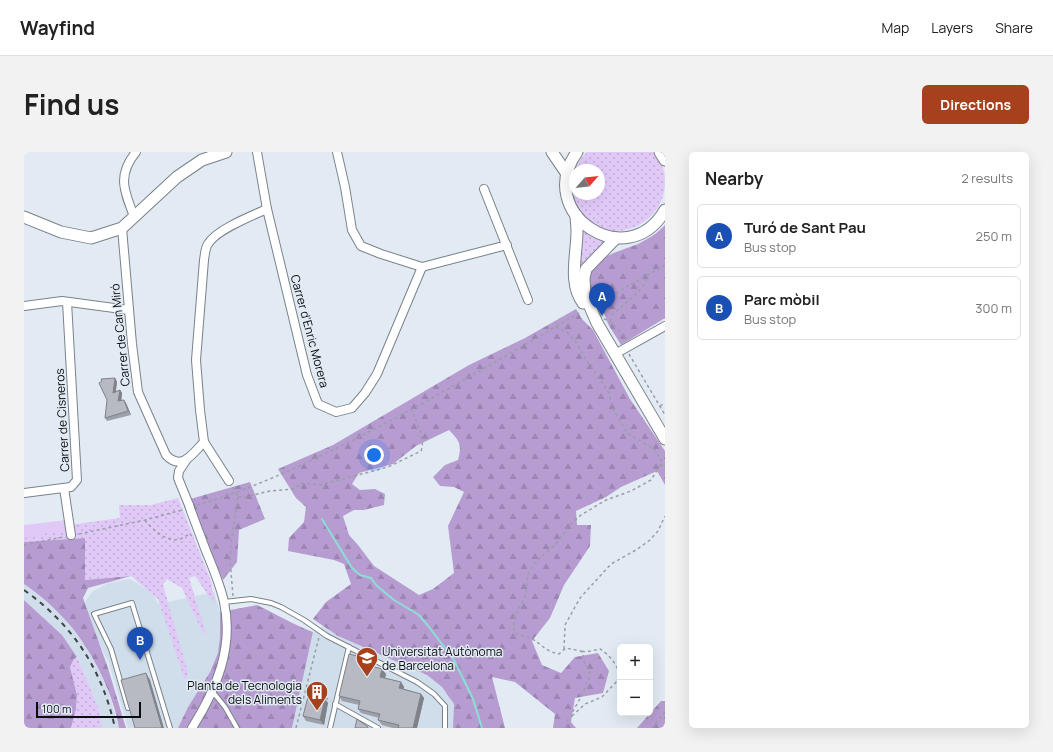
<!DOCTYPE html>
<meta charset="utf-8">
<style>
:root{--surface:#fff;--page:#f2f2f2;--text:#222;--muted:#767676;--line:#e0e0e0;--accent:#a7401d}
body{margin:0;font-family:Manrope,sans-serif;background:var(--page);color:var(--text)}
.controls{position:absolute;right:12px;bottom:12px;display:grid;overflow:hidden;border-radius:6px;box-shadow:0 4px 16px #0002}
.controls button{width:36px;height:36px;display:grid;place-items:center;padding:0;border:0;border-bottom:1px solid var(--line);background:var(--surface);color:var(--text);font:20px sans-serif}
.compass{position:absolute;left:545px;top:12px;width:36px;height:36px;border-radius:50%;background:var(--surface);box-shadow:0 4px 16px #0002;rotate:63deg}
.scale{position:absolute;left:12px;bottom:10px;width:105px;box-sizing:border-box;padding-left:4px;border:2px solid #0a0d0f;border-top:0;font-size:11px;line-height:14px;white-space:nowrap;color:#0a0d0f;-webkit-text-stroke:3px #e2ebf3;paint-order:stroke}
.you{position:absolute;left:350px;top:303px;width:14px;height:14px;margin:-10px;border:3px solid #fff;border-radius:50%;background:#1a73e8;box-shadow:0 0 0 6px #1a73e833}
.badge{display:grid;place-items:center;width:26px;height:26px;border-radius:50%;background:var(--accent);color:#fff;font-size:13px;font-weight:700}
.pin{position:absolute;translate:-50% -33px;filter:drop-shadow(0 1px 2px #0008)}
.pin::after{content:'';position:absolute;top:21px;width:14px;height:12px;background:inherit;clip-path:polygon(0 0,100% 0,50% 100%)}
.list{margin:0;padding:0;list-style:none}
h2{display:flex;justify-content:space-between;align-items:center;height:52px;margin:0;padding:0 16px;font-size:17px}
h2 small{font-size:13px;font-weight:400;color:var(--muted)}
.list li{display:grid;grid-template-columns:26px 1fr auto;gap:12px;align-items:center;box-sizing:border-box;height:64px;margin:0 8px 8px;padding:0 8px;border:1px solid var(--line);border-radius:6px}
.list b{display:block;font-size:15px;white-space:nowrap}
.list p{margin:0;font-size:13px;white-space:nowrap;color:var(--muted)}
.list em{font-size:13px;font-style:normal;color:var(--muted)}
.map{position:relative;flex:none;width:641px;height:576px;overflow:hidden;border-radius:6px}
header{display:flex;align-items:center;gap:24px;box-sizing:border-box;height:56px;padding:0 20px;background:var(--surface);border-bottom:1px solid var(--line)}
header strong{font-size:19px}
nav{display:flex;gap:22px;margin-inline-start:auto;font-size:14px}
.intro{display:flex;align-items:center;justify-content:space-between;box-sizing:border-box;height:96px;padding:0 24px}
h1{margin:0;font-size:28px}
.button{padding:10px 18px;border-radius:6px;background:var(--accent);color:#fff;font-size:14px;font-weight:700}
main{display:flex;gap:24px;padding:0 24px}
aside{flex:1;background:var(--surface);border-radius:6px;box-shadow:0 4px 16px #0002}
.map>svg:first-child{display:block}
.built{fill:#d0deec}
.grass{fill:url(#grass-dots);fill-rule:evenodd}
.forest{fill:url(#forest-firs);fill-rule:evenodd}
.park{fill:#e0c9f7}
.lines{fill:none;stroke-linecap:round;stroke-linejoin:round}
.stream{stroke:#8cdfd4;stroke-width:2}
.lane-casing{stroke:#7a8289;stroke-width:6}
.street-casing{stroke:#7a8289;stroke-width:10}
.secondary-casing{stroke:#7a8289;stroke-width:13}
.path{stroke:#989fa5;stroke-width:1.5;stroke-dasharray:3 3;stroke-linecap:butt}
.lane{stroke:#fff;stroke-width:4}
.street{stroke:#fff;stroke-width:8}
.secondary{stroke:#fff;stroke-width:11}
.rail{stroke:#3e4346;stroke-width:2;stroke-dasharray:5 5;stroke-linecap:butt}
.street-bridge-casing{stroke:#7a8289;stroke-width:10;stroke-linecap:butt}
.street-bridge{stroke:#fff;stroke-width:8}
.wall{fill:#9da0a8}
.shaded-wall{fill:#808288}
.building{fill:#b7bac3;stroke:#808288}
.labels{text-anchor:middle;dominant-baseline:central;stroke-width:3;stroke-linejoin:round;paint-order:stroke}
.street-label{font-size:12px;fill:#0a0d0f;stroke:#e2ebf3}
.poi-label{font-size:12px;fill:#0a0d0f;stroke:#e2ebf3;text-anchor:start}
</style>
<header>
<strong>Wayfind</strong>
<nav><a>Map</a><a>Layers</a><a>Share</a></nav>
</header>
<div class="intro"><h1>Find us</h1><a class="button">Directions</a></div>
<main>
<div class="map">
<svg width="641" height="576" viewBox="0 0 641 576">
<defs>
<pattern id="grass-dots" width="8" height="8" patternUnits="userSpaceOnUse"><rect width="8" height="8" fill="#e0c9f7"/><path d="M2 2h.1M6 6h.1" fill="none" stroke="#bfabd3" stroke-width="1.8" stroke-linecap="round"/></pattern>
<pattern id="forest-firs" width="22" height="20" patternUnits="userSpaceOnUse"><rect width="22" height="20" fill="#b79cd2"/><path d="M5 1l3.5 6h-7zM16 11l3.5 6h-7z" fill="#9c85b3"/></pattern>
</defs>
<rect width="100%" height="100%" fill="#e2ebf3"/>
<!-- built -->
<g class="built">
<polygon points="106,427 126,439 131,445 134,452 190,440 192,447 196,460 196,484 194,501 186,520 164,555 154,576 104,576 85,511 63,469 60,451 68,440 84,431"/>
<polygon points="0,432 31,457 45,472 61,493 83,534 95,576 78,576 75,557 53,505 38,483 0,448"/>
<polygon points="299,474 314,484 403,523 418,535 430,552 429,576 268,576 289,480"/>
</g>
<!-- grass -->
<g class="grass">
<path d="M 563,0 L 629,0 C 638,9 641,18 641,30 C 641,56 621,76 596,79 C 590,80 583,80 578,78 C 572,75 564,70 560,66 C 555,62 553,53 550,47 C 542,31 552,11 563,0 ZM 551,18 L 575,18 L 575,42 L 551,42 Z"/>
<polygon points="558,78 569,86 580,89 566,105 555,123"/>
<polygon points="154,346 187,429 191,453 171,424 165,426 182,481 179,481 158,436 143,427 139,433 164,521 161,528 134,447 107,424 61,428 61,386 0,390 0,373 45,373 96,366 95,353 127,353"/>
<polygon points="53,505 75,557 78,576 47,576 52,557 53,543 46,515 50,507"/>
</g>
<!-- forest -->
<g class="forest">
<path d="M 641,73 L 641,166 L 597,193 C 593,186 588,179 584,172 C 582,167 581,162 578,157 C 574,150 567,142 565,134 C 558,106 599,99 616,91 C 625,86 634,81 641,73 Z"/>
<path d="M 552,157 L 558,167 L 569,178 L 606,247 L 641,299 L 641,333 L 633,319 L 597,335 L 582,345 L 552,359 L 553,373 L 567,373 L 566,394 L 540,433 L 526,466 L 508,489 L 518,513 L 537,521 L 551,505 L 574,501 L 585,519 L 579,541 L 551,546 L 547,570 L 552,576 L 529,576 L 531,562 L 491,530 L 468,525 L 481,576 L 429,576 L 430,552 L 418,535 L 403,523 L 314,484 L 289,467 L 302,450 L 327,432 L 320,412 L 310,408 L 264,399 L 265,386 L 280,370 L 282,355 L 272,346 L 254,317 L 309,293 L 445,213 L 501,186 ZM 425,278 C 436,289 438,293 434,308 L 421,313 L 409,325 L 416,334 L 430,335 L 440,340 L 424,374 L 430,421 L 409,437 L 395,443 L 350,414 L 334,393 L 325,383 L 319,364 L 330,358 L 340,358 L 360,353 L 361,342 L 351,337 L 336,338 L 328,332 L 335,321 L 369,312 L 392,294 Z"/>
<polygon points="226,330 241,367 215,378 213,410 199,428 166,347"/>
<path d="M 61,386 L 61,428 L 107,424 L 64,436 L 59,446 L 84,516 L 102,576 L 95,576 C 90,542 67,497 44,471 C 31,456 16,443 0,432 L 0,390 Z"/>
<polygon points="0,448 38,483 53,505 50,507 46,515 53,543 52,557 47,576 0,576"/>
<path d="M 233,453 C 252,462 270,473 289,480 L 268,576 L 154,576 L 164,555 L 186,520 L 194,501 L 196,484 L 196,460 Z"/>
<polygon points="637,549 641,549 641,576 613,576"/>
</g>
<!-- park -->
<polygon class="park" points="43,368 45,377 0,386 0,373"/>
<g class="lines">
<!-- stream -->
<polyline class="stream" points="298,367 328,416 336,423 347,426 352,433 370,448 395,463 405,475 430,508 449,547 458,576"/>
<!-- lane casing -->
<g class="lane-casing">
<g id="lane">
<polyline points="200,450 227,447 247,451 257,455 280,468 303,484 393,530 410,542 421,554 421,576"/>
<polyline points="188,539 201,555 213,576"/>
<polyline points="311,552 354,576"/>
<polyline points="104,556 87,497 70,462 108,451 146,576"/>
<polyline points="306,576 325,495"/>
</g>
</g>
<!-- street casing -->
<g class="street-casing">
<g id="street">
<polyline points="233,0 243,57 283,223 294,252 312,260 328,256 341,241 353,222 398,115"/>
<polyline points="313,0 321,35 328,78 337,94 357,102 398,115"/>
<polyline points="460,37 504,148"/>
<path d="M 110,64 C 100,39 93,23 112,0"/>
<path d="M 98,76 L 108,192 L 114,240 L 142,303 C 158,320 169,301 180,290"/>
<polyline points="398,115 483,93"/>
<polyline points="0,154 38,149 105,158"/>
<polyline points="591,202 641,174"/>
<polyline points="163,307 155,319 154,326 165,353"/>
<path d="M 205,329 L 180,290 L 176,258 L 172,208 L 180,108 C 181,103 181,96 184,92 C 192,78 227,64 243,57"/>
<polyline points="40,336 47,383"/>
<polyline points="0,341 47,335 53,328 43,150"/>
<path d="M 167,359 C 172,372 177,386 182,399 C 189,416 196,432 200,450 C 210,496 192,538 168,576"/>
</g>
</g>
<!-- secondary casing -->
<g class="secondary-casing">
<g id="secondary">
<polyline points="528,0 543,22"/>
<path d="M 553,0 C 509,62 604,123 641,58"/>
<polyline points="636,0 641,8"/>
<path d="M 552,63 C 552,69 553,74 553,79 C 553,102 544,131 559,151"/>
<polyline points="0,65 37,80 67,86 98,76 153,25 178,8 202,0"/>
<polyline points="592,86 562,117 560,126 561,143 573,171 641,287"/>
</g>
</g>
<!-- path -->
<g class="path">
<polyline points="576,150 641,113"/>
<polyline points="580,167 586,169 604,187"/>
<polyline points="586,169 588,163 612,142 622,130 622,124"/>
<path d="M 532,175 L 543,180 L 552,190 L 562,208 L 577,228 L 585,241 L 588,255 L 603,281 L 630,297 L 637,308 L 637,312 L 627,328 L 607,339 L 582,348 L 557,363 L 546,373 L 532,392 L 511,410 L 504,422 L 502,443 L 490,465 L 490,481 C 495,483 501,484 506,486 C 517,491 520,499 535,502 L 542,496 L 557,499 L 559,502 L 561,513 L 565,517 L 566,524 L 558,543 L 548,561 L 548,564 L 544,567 L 542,576"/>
<polyline points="605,202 641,263"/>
<polyline points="636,254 641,251"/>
<polyline points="637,312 641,317"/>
<path d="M 214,345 L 224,345 L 229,343 L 246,339 L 270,337 L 278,331 L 296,333 L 364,315 L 397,299 C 402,286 392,270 387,257"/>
<path d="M 173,353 C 229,337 281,312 333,286 C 409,247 482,204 555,161"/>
<path d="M 121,368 C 129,378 143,391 156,387 C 159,386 162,384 165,382 L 168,384"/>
<polyline points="55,382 121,368 158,358"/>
<polyline points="0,393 39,385"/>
<polyline points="209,444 206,408 207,390 214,345 209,335"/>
<polyline points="540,497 541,473 556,446 587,412 612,398 626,388 634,379 641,364"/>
<polyline points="291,540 307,549"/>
<path d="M 548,564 L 561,552 L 578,545 L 596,526 C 596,516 585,502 576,497 L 562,500 L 557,499"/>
<polyline points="272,576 295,485"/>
<polyline points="628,576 641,560"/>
</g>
<!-- lane -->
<use href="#lane" class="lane"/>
<!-- street -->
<use href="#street" class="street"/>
<!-- secondary -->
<use href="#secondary" class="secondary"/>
<!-- rail -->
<path class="rail" d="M 0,438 C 49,473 78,517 91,576"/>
<!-- street-bridge casing -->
<g class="street-bridge-casing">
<polyline id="street-bridge" points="165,353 167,359"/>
</g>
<!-- street-bridge -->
<use href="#street-bridge" class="street-bridge"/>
</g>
<!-- wall -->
<g class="wall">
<polygon points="91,226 93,230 92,239 96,238 98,241 97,249 100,248 102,251 107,263 83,269 81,266 83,248"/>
<polygon points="337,505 341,510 340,512 362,522 361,526 377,530 380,535 380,537 397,542 400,546 393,576 369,576 358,573 354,568 355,566 337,561 334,557 335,553 318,549 315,544"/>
<polygon points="301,547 304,551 300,573 282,569 279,564"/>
</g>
<!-- shaded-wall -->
<g class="shaded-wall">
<polygon points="91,226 93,230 91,244 89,241"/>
<polygon points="96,238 98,241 97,252 94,249"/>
<polygon points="100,248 102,251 107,263 104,259"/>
<polygon points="337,505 341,510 339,516 336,511"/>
<polygon points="358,517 362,522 360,530 356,525"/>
<polygon points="122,521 126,528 140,576 137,576"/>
<polygon points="377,530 380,535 379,541 375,536"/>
<polygon points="397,542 400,546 393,576 389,576"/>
<polygon points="301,547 304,551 300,573 296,568"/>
</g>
<!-- building -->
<g class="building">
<polygon points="91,226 89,241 96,238 94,249 100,248 104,259 81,266 83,248 75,231 78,229 77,227"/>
<polygon points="325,502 337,505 336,511 358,517 356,525 377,530 375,536 397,542 389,576 374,576 375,573 354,568 356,562 334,557 336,549 315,544"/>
<polygon points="122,521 138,576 111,576 97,528"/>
<polygon points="286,537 301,547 296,568 279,564"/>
<polygon points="333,567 344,575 344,576 331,576"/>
</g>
<!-- icons -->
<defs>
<g id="university-pin" transform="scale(1.15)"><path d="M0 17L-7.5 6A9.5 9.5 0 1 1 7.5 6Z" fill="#a7401d" stroke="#e2ebf3"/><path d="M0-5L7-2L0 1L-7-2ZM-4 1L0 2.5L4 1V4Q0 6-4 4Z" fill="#fff"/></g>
<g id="building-pin" transform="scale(1.15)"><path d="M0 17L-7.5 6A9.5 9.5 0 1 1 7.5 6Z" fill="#a7401d" stroke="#e2ebf3"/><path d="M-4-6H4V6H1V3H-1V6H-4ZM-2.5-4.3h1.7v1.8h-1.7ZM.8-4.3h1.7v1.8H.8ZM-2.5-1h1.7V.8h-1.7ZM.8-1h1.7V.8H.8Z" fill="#fff"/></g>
</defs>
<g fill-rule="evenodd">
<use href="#university-pin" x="343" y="506"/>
<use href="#building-pin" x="293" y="540"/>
</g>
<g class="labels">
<!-- street labels -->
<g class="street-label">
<text transform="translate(286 179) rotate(75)">Carrer d'Enric Morera</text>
<text transform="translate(96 183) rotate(-96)">Carrer de Can Miró</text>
<text transform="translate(38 268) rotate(-93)">Carrer de Cisneros</text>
</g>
<!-- poi labels -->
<g class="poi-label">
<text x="358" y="499">Universitat Autònoma<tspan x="358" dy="14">de Barcelona</tspan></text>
<text x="278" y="533" text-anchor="end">Planta de Tecnologia<tspan x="278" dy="14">dels Aliments</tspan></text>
</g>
</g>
</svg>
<div class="controls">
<button>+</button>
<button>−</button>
</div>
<svg class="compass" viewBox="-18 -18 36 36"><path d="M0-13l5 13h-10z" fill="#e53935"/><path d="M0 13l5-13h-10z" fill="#767676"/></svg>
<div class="scale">100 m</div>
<div class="you"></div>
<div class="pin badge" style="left:578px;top:164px;background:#1a4fb4">A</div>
<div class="pin badge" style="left:116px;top:508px;background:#1a4fb4">B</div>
</div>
<aside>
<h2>Nearby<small>2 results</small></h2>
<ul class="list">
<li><span class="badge" style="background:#1a4fb4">A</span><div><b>Turó de Sant Pau</b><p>Bus stop</p></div><em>250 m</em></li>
<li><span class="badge" style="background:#1a4fb4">B</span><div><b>Parc mòbil</b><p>Bus stop</p></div><em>300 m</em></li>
</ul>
</aside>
</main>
